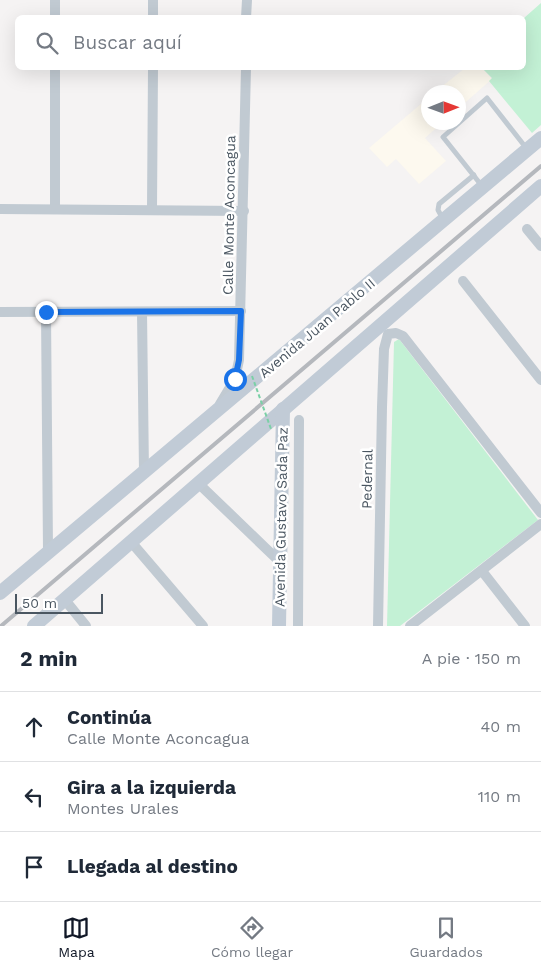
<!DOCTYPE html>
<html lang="es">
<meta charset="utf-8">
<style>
:root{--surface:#fff;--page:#f6f6f7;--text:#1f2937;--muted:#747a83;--line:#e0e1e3;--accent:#111827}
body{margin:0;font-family:"Work Sans",sans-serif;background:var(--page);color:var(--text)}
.compass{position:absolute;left:421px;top:85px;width:45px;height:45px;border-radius:50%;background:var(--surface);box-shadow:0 5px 20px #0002;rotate:89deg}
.scale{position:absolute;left:15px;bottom:12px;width:88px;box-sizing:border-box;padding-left:5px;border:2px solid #4a5661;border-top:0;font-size:14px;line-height:18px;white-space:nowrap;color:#4a5661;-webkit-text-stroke:4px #fff;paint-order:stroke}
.stop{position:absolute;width:15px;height:15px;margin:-11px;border:4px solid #1a73e8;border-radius:50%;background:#fff}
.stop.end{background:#1a73e8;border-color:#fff;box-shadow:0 1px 5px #0008}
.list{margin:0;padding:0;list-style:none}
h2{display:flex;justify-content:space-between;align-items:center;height:65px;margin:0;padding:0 20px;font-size:21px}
h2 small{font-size:16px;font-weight:400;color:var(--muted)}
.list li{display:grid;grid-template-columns:32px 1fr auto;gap:15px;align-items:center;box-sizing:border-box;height:70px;padding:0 20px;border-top:1px solid var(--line)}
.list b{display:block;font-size:19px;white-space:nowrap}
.list p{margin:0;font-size:16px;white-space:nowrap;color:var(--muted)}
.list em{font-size:16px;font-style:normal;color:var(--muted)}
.icon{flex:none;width:28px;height:28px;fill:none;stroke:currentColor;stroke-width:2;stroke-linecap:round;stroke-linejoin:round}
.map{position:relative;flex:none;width:541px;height:626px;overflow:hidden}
.search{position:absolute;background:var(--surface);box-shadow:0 5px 20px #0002;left:15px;right:15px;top:15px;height:55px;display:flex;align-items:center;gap:12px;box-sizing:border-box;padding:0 18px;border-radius:8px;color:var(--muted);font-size:19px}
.sheet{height:275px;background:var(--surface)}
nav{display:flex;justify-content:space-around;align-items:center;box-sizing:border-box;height:70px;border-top:1px solid var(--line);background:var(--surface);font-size:14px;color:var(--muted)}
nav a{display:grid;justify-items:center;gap:2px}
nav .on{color:var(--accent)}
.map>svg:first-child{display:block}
.commercial{fill:#fdf9ef}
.green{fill:#c3f1d5}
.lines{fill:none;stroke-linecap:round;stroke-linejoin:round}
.lane{stroke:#c1cad2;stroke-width:5}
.street{stroke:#c1cad2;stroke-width:10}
.secondary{stroke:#c1cbd6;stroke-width:14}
.rail{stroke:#b5b8bd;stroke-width:4}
.path-bridge{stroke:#7ad0a6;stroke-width:2;stroke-dasharray:4 2.5;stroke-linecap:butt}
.route{stroke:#1a73e8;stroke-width:6}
.labels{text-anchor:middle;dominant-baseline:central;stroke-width:5;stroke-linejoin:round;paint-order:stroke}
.street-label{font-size:14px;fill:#4a5661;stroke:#fff}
</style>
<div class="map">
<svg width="541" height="626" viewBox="0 0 541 626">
<rect width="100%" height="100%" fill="#f5f3f3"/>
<!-- commercial -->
<g class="commercial">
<polygon points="465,68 482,68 492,79 459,108 458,92 435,92"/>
<polygon points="428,98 428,122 442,123 425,138 446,161 419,184 396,159 387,167 369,148"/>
</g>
<!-- green -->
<g class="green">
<polygon points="541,3 541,125 532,133 489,81 492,78 482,68 524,68 524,18"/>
<polygon points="399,339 538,520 400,626 387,626 394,342"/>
</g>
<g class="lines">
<!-- lane -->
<g class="lane">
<polyline points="482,186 443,137 487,98 527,149"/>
<polyline points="443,219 438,210 439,204 474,175"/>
</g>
<!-- street -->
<g class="street">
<polyline points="55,0 55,18"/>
<polyline points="153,18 153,0"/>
<polyline points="246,18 247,0"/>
<polyline points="55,68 55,209"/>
<polyline points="152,208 153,68"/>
<polyline points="0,209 244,211"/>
<polyline points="527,229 541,246"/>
<polyline points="463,281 541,380"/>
<polyline points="0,312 241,311"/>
<polyline points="46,312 48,551"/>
<polyline points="142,312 144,473"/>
<polyline points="220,404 235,379 239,360 246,68"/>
<polyline points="199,484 280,562"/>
<polyline points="132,543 203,626"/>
<polyline points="482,571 525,626"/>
<polyline points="65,600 86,626"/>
<polyline points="298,626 299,420"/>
<polyline points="378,626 382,407 384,349 388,334 396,333 403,336 541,513"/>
<polyline points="410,626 541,524"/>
</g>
<!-- secondary -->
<g class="secondary">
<polyline points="0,593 541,138"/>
<polyline points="34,626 541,186"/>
<polyline points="279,626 283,409"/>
</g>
<!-- rail -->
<polyline class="rail" points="1,626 541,166"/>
<!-- path-bridge -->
<polyline class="path-bridge" points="252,376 271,429"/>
</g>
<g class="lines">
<!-- route -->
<polyline class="route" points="46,312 241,311 239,360 235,379"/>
</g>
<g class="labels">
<!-- street labels -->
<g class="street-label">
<text transform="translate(229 215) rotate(-89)">Calle Monte Aconcagua</text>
<text transform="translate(317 328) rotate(-40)">Avenida Juan Pablo II</text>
<text transform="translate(367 479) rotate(-89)">Pedernal</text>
<text transform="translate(281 517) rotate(-89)">Avenida Gustavo Sada Paz</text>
</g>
</g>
</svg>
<svg class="compass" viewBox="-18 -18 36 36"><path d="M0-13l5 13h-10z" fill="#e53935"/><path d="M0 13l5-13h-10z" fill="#747a83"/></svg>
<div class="scale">50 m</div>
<div class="stop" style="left:235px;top:379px"></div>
<div class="stop end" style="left:46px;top:312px"></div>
<div class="search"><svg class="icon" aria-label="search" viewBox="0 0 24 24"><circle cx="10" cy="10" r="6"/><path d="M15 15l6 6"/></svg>Buscar aquí</div>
</div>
<section class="sheet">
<h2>2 min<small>A pie · 150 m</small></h2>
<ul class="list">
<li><svg class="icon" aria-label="ahead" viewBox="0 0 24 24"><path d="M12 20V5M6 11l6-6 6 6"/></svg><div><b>Continúa</b><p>Calle Monte Aconcagua</p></div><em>40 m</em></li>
<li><svg class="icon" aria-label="left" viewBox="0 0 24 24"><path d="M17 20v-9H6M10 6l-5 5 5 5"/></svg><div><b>Gira a la izquierda</b><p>Montes Urales</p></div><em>110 m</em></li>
<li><svg class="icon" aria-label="arrive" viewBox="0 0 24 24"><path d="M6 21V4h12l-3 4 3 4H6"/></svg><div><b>Llegada al destino</b></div></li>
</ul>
</section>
<nav>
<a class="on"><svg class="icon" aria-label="map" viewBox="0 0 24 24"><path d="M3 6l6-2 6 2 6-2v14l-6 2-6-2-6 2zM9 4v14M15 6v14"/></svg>Mapa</a>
<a><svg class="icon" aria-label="directions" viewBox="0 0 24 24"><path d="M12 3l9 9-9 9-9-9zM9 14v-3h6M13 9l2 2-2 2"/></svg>Cómo llegar</a>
<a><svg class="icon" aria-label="saved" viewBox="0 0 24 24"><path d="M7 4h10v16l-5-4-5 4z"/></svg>Guardados</a>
</nav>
